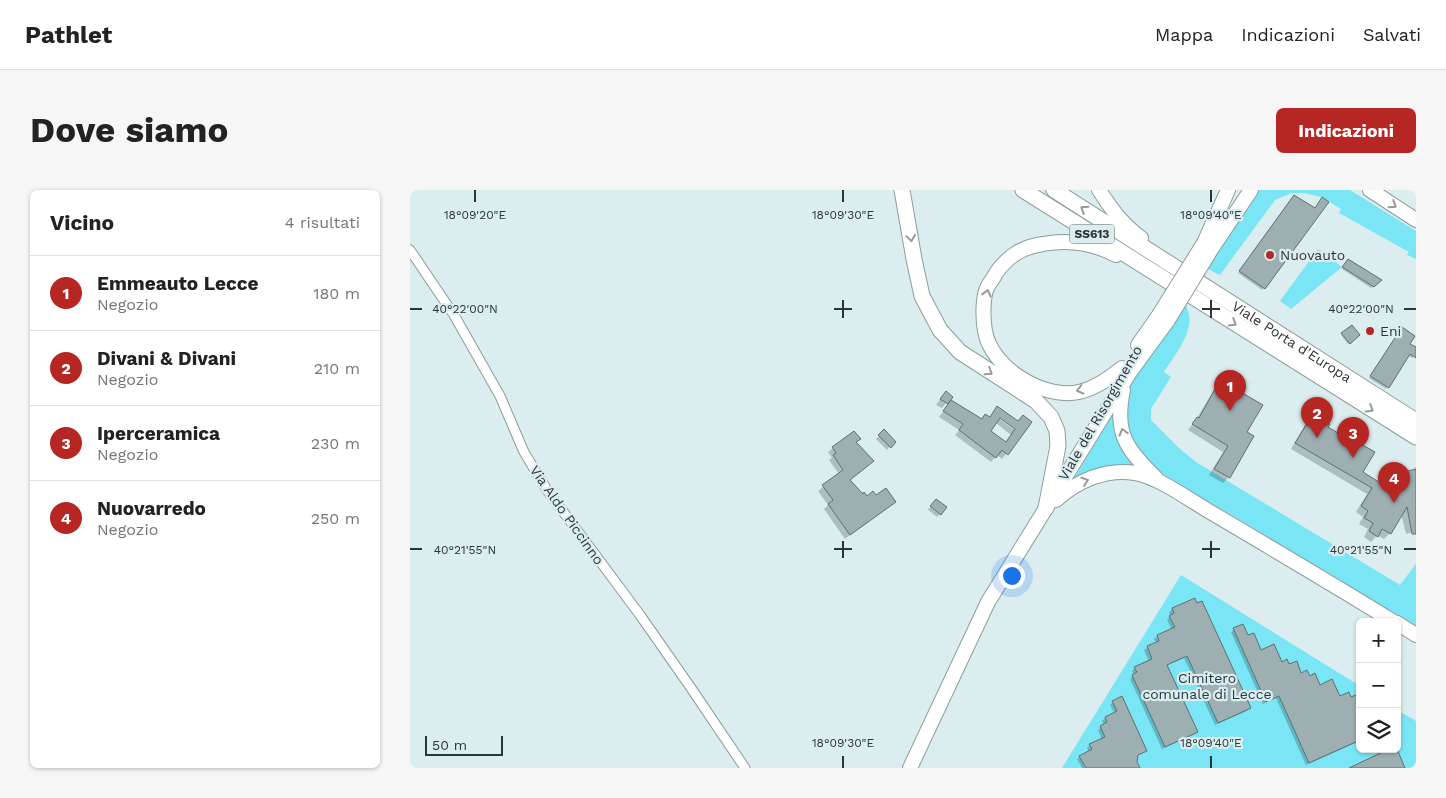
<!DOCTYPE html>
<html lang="it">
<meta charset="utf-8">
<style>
:root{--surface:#fff;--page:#f6f6f6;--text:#222;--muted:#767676;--line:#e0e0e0;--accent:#b62724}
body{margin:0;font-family:"Work Sans",sans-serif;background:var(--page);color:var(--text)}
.controls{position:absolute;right:15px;bottom:15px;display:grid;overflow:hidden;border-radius:8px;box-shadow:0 1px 4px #0004}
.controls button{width:45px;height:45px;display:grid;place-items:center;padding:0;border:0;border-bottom:1px solid var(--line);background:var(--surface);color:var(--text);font:25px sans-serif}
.scale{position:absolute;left:15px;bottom:12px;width:78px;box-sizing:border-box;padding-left:5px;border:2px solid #2d3435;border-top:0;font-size:14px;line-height:18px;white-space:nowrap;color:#2d3435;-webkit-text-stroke:4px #dcedf0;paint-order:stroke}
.you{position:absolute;left:601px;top:385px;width:18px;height:18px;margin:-12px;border:4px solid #fff;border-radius:50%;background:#1a73e8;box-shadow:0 0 0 8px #1a73e833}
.badge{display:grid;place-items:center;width:32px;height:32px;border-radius:50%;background:var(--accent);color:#fff;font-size:16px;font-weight:700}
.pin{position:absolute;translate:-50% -41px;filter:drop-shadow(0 1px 2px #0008)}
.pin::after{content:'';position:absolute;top:26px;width:18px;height:15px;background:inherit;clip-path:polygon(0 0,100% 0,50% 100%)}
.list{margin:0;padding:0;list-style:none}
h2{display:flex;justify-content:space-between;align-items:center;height:65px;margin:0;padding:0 20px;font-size:21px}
h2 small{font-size:16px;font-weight:400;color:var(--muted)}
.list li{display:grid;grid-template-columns:32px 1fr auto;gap:15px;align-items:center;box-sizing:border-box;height:75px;padding:0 20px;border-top:1px solid var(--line)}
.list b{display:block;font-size:19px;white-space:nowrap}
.list p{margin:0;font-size:16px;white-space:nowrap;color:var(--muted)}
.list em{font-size:16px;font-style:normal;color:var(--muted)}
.icon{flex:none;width:28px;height:28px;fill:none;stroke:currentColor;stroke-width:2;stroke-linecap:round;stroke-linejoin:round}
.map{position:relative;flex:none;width:1006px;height:578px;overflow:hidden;border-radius:8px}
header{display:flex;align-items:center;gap:30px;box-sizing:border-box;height:70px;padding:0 25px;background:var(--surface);border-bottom:1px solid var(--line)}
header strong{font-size:24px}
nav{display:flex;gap:28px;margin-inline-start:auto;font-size:18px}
.intro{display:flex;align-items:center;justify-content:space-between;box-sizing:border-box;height:120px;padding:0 30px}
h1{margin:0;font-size:35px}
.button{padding:12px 22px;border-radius:8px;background:var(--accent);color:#fff;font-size:18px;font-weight:700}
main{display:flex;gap:30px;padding:0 30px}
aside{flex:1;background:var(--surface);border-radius:8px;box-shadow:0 1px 4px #0004}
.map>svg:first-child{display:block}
.green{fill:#79e5f5}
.shadow{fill:#0003;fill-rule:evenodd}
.building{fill:#9eafb1;stroke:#606f72;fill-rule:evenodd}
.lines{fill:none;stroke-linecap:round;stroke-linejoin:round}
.minor-casing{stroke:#8b9c9e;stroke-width:11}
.secondary-casing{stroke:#8b9c9e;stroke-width:16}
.trunk-casing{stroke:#8b9c9e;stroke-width:17}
.minor{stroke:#fff;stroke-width:9}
.secondary{stroke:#fff;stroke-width:14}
.trunk{stroke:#fff;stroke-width:15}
.secondary-bridge-casing{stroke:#8b9c9e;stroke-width:16;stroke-linecap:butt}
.secondary-bridge{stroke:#fff;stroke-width:14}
.oneway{stroke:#969a9a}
.ticks{fill:none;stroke:#2d3435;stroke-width:2}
.poi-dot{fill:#b62724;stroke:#dcedf0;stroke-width:2}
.labels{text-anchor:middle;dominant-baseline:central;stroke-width:4.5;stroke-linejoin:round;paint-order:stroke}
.shield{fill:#dcedf0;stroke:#626c6d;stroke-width:1}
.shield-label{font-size:12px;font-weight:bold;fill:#2d3435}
.poi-label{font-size:14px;fill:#2d3435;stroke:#dcedf0;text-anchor:start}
.street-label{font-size:14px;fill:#2d3435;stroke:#dcedf0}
.park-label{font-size:14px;fill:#20393d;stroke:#dcedf0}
.ticks-label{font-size:12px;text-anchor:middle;fill:#2d3435;stroke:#dcedf0;stroke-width:4.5;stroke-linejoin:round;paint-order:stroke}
</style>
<header>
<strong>Pathlet</strong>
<nav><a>Mappa</a><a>Indicazioni</a><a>Salvati</a></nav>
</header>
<div class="intro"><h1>Dove siamo</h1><a class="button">Indicazioni</a></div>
<main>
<aside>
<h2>Vicino<small>4 risultati</small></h2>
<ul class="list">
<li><span class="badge">1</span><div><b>Emmeauto Lecce</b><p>Negozio</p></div><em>180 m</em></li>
<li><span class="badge">2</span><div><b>Divani &amp; Divani</b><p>Negozio</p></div><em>210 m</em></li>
<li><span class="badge">3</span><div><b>Iperceramica</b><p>Negozio</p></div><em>230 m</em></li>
<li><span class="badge">4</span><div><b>Nuovarredo</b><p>Negozio</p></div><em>250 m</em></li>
</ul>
</aside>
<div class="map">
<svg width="1006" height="578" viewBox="0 0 1006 578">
<rect width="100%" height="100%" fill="#dcedf0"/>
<!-- green -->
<g class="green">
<polygon points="846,0 940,0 1006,41 1006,69 997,65 999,62 929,23 931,19 912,7 893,3 882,3 865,10 810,85 794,77"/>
<polygon points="908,59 932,77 881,119 870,111"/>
<path d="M 773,111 C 791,135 767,161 754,182 L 761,187 L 741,219 L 741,230 L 769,258 L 786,272 L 990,395 L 1006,374 L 1006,438 L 820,324 L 766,293 L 747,280 L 732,268 L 716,240 L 715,212 L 720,196 Z"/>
<polygon points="703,224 705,224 729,278 687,279 666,288 665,287"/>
<polygon points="771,385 950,496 950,559 987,559 987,520 1006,531 1006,578 652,578"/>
</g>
<!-- shadow -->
<g class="shadow">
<polygon points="882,8 905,20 917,12 852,100 828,83"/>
<polygon points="938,71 970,90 961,98 932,79"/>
<polygon points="942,136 949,145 938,154 931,145"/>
<polygon points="990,141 999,154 1006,159 1006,163 1002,168 998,165 976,199 959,188"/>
<polygon points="811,192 836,242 819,287 813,293 799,285 813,262 778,240 787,228 805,198"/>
<polygon points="541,207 532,218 526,215 531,208"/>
<path d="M 541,211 L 571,230 L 575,226 L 579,228 L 588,218 L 609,233 L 613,227 L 621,232 L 592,269 L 587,265 L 581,272 L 545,245 L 549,240 L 529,227 ZM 587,224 L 611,242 L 610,244 L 586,226 ZM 586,233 L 601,245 L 595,253 L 580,241 Z"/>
<polygon points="903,226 917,237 952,283 971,294 977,287 1001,282 1006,277 1006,341 996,344 991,324 980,343 974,349 967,345 961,352 954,347 958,339 949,334 953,327 946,322 957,304 881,259 897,231"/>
<polygon points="474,241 484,252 477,260 466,249"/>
<polygon points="444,242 449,249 445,253 462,271 439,290 452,305 457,307 466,307 480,316 435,349 414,319 418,315 408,301 429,284 419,270 422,268 418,262"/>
<polygon points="523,313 530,324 527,327 518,320"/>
<polygon points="784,409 840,517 837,521 805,535 774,468 756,476 786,542 783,545 752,559 720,489 724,485 722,481 725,478 739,472 734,460 746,453 744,449 747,446 762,440 757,430 761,426 759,423 762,419"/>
<polygon points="824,439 838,447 851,462 878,476 929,508 940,509 950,515 950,551 896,575 866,508 853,514 821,442"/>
<polygon points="703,512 736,561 726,566 726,572 728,578 672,578 667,569 679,562 677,558 680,555 692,550 688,540 694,535 692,531 695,528 705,524 700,515"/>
</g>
<!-- building -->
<g class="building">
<polygon points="884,5 905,18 912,7 919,12 855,99 829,81"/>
<polygon points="938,69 972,90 964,97 932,77"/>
<polygon points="942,135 950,145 940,154 931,143"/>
<polygon points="992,137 1005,146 1000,154 1006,157 1006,168 1000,164 979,198 960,186"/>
<polygon points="810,190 853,215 837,242 844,246 820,288 804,279 818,256 782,234 787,227 789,228"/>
<polygon points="536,201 543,207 538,214 530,209"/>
<path d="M 541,210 L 572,229 L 575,224 L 580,227 L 587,216 L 608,231 L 613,225 L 622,232 L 598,265 L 592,260 L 586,268 L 549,240 L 553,234 L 533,221 ZM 590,228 L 605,239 L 596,252 L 581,241 Z"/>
<polygon points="903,224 920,234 918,237 948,255 949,253 965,262 953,282 972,294 977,286 1006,279 1006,344 1002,344 997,317 981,344 972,339 968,347 959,341 963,333 954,328 958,321 951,316 962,298 885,253"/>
<polygon points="474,239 486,252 481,258 468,245"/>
<polygon points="444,241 451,249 446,252 464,271 440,290 453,304 454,302 457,306 463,301 466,305 476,298 486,312 440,345 418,314 423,310 412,295 433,280 423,265 426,263 422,257"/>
<polygon points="526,309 537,317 531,325 520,316"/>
<polygon points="785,408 787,413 792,411 841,518 808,533 777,466 761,473 757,475 788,542 755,557 722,485 727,482 724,477 742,469 737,456 749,451 747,445 765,437 759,426 764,423 762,418"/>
<polygon points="833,434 838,445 844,443 851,460 864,454 872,472 877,469 879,474 887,471 891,483 897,480 900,486 905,483 910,495 922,489 930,506 939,502 941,507 946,505 950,512 950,550 899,573 869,506 856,512 823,438"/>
<polygon points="712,506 737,561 728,565 727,572 730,578 676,578 669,566 682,559 679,554 695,547 690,536 697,532 695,527 707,521 702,511"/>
<polygon points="979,559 987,559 995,578 939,578"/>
</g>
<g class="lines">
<!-- minor casing -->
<g class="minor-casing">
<polyline id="minor" points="0,60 44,125 90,206 114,262 137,300 230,425 281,498 335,578"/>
</g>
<!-- secondary casing -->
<g class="secondary-casing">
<g id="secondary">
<path d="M 689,0 C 702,20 712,34 731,48"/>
<polyline points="960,0 1006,30"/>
<polyline points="794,53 818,0"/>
<polyline points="802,58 841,0"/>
<path d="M 706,65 C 683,53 659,49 633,54 C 612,57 598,66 586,83 C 584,88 580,92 578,96 C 572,106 573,130 575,141 C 581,178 634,210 669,202 C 686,198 699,188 712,178"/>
<polyline points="728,155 749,125"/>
<path d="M 713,200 C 704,243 716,259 746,288"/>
<path d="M 646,310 C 667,291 696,278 725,283 C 749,287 781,311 802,323 C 863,359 924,395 984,432"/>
<polyline points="987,433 1006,445"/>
<polyline points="500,578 578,412 720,182 758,130"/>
</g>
</g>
<!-- trunk casing -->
<g class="trunk-casing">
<g id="trunk">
<polyline points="492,0 504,69 512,106 530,140 550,162 626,211 641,227 647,241 648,256 636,318"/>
<polyline points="613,0 1006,247"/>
<path id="s1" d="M 644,0 L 1006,231"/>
</g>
</g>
<!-- minor -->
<use href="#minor" class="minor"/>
<!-- secondary -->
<use href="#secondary" class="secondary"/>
<!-- trunk -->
<use href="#trunk" class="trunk"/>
<!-- secondary-bridge casing -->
<g class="secondary-bridge-casing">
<g id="secondary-bridge">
<polyline points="749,125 794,53"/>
<polyline points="758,130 802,58"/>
</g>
</g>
<!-- secondary-bridge -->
<use href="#secondary-bridge" class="secondary-bridge"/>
</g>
<!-- one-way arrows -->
<defs><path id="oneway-chevron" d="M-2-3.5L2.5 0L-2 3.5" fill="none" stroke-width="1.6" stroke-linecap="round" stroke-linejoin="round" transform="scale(1.25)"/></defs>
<g class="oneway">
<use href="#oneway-chevron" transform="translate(983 15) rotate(33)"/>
<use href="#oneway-chevron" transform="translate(674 19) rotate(-147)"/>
<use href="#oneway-chevron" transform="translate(501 48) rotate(82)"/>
<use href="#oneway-chevron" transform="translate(577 103) rotate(-76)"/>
<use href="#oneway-chevron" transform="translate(823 133) rotate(32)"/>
<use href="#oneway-chevron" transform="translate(579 182) rotate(33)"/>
<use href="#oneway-chevron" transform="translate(670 200) rotate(166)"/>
<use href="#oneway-chevron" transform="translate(960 219) rotate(32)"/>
<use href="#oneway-chevron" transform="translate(713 242) rotate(-106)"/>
<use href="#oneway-chevron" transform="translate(675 291) rotate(-19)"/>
</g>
<!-- ticks -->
<path class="ticks" d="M 65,0 L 65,12M 433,0 L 433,12M 801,0 L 801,12M 433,110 L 433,128M 801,110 L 801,128M 0,119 L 12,119M 424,119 L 442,119M 792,119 L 810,119M 994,119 L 1006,119M 433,351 L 433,368M 801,351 L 801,368M 0,359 L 12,359M 424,359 L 442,359M 792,359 L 810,359M 994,359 L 1006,359M 433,566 L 433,578M 801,566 L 801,578"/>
<!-- markers -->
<g class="poi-dot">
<circle cx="860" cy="65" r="5"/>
<circle cx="960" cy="141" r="5"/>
</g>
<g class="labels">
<!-- shield labels -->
<rect class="shield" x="659.5" y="34.5" width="45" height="19" rx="4"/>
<g class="shield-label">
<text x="682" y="44">SS613</text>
</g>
<!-- poi labels -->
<g class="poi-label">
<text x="870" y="65">Nuovauto</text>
<text x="970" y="141">Eni</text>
</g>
<!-- street labels -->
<g class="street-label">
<text stroke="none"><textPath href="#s1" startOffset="282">Viale Porta d'Europa</textPath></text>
<text transform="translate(690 223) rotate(-60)">Viale del Risorgimento</text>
<text transform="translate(157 325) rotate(55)">Via Aldo Piccinno</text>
</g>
<!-- park labels -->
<g class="park-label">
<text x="797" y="488">Cimitero<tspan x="797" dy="16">comunale di Lecce</tspan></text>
</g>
</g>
<g class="ticks-label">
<text x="65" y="29">18°09'20"E</text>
<text x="433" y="29">18°09'30"E</text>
<text x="801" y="29">18°09'40"E</text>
<text x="55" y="123">40°22'00"N</text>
<text x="951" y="123">40°22'00"N</text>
<text x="55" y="364">40°21'55"N</text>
<text x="951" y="364">40°21'55"N</text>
<text x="433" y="557">18°09'30"E</text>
<text x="801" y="557">18°09'40"E</text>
</g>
</svg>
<div class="controls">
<button>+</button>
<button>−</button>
<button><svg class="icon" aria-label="layers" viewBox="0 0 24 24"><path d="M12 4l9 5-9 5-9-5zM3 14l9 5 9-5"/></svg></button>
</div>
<div class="scale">50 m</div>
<div class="you"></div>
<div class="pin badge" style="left:820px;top:221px">1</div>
<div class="pin badge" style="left:907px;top:248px">2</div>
<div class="pin badge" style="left:943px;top:268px">3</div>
<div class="pin badge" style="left:984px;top:313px">4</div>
</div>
</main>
